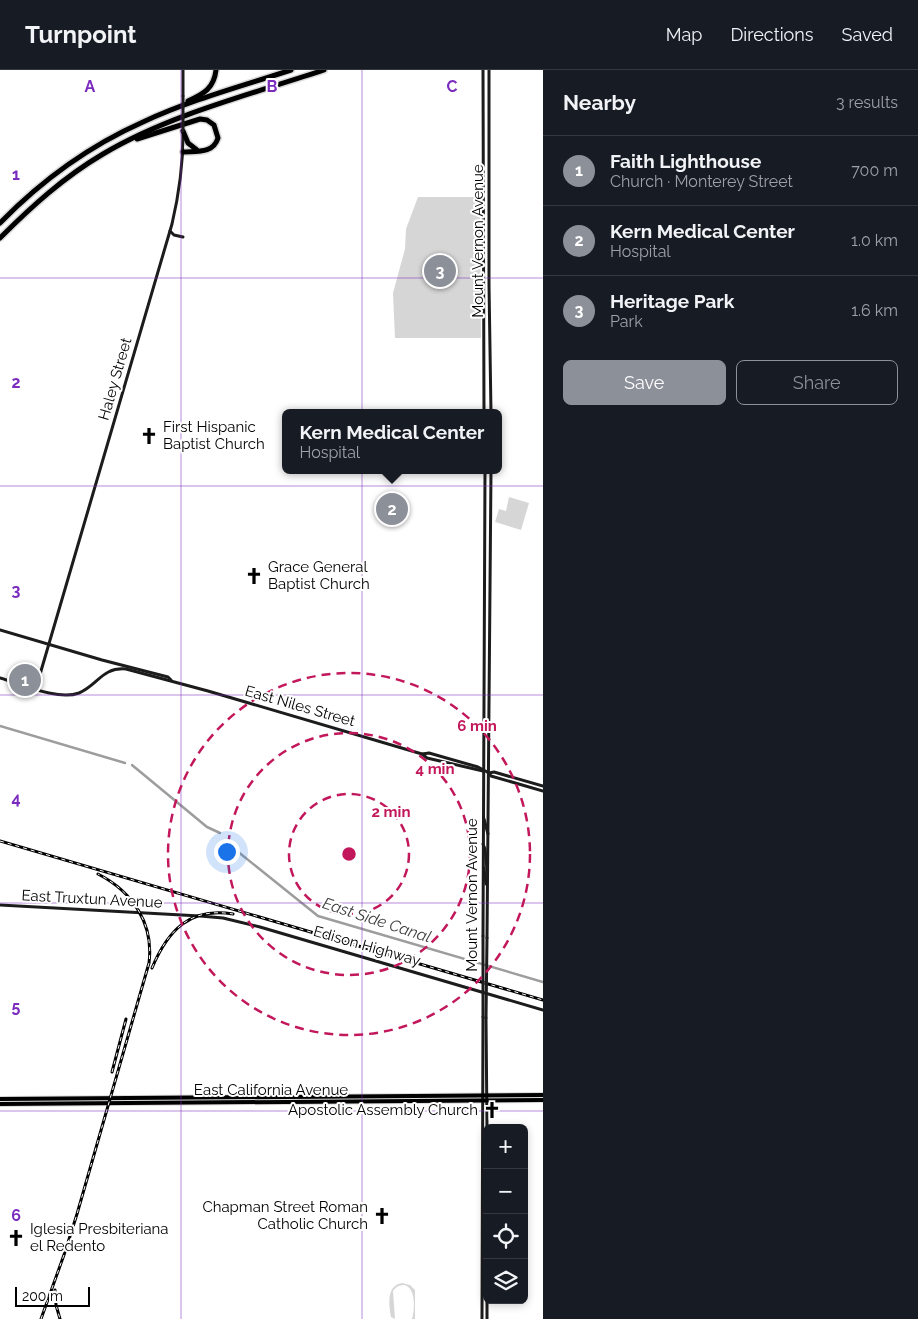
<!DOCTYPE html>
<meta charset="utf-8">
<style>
:root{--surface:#171b24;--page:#242831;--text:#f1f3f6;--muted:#9ea1a6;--line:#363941;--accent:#8c9099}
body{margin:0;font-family:Raleway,sans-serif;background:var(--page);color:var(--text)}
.controls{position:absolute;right:15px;bottom:15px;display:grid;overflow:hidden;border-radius:8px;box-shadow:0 2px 8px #0003}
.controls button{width:45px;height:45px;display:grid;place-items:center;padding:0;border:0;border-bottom:1px solid var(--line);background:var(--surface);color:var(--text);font:25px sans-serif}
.scale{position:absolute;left:15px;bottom:12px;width:75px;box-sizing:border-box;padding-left:5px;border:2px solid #000;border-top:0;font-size:14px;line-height:18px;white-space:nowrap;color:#000;-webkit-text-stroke:4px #fff;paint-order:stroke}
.you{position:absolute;left:226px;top:781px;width:18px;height:18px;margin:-12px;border:4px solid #fff;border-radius:50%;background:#1a73e8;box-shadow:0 0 0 8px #1a73e833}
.badge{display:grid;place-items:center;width:32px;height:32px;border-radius:50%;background:var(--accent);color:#fff;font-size:16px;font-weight:700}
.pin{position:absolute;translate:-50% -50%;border:2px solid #fff;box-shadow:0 1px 5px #0006}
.popup{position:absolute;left:282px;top:339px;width:220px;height:65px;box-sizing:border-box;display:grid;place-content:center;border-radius:8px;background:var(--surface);filter:drop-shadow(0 1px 4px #0005);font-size:16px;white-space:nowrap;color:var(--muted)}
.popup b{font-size:19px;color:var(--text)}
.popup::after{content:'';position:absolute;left:50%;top:100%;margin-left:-10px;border:10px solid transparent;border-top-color:var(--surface)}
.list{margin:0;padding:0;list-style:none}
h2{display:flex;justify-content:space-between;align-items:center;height:65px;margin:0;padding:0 20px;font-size:21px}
h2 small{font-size:16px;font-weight:400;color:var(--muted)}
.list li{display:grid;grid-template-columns:32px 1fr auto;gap:15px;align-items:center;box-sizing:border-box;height:70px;padding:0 20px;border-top:1px solid var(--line)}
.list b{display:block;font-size:19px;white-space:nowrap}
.list p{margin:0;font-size:16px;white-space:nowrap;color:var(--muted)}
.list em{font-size:16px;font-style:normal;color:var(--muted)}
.actions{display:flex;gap:10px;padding:15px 20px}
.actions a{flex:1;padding:11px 0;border:1px solid var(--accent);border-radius:8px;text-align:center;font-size:18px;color:var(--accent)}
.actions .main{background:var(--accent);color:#fff}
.icon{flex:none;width:28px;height:28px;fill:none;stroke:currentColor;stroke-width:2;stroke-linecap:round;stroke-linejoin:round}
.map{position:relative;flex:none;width:543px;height:1249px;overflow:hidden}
header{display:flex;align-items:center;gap:30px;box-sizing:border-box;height:70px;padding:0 25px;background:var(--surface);border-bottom:1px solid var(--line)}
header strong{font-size:24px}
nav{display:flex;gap:28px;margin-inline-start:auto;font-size:18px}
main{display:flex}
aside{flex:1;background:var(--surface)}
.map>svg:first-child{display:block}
.green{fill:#d6d6d6}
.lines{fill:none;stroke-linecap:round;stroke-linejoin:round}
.canal{stroke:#9d9d9d;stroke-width:2.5}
.primary-casing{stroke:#dbdbdb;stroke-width:6}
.highway-casing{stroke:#dbdbdb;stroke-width:8}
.secondary{stroke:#1c1c1c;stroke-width:3}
.primary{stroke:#000;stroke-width:4}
.highway{stroke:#000;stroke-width:5}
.rail-casing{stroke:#000;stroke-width:3}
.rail{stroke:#fff;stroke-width:1;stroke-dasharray:4;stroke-linecap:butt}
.secondary-bridge{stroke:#1c1c1c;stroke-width:3}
.grid{fill:none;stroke:#7b2cbf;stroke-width:1;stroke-opacity:0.55}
.ring{fill:none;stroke:#c2185b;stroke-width:2.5;stroke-dasharray:9 6}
.labels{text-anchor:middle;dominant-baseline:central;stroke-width:4;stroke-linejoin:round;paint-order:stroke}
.street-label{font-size:15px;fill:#000;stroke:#fff}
.poi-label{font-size:15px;fill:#000;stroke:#fff;text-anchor:start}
.water-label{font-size:16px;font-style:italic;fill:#3e3e3e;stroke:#fff}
.grid-label{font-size:16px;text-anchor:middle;font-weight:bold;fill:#7b2cbf;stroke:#fff;stroke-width:4;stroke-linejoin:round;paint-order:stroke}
.centre{fill:#c2185b;stroke:#fff;stroke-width:2.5}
.ring-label{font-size:15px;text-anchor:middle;font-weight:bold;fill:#c2185b;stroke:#fff;stroke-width:4;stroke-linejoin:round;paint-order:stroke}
</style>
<header>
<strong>Turnpoint</strong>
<nav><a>Map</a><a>Directions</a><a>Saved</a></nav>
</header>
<main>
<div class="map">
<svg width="543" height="1249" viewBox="0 0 543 1249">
<rect width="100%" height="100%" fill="#fff"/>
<!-- green -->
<g class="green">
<polygon points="418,127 480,127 481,268 395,268 393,223 405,179 406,159"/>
<polygon points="509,427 529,433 521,460 495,452 499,439 506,441"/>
<path d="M 402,1213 L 410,1215 L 415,1220 L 415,1249 L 412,1249 C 415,1240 416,1217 404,1215 C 399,1215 396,1217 393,1221 L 395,1249 L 391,1247 C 389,1234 386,1216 402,1213 Z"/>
</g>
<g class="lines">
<!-- canal -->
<g class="canal">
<polyline points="0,656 125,693"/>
<polyline points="132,695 207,757 220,763"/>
<polyline points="223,774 226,777 237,781 318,846 543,912"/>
</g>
<!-- primary casing -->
<g class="primary-casing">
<g id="primary">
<polyline points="0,1029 543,1025"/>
<polyline points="0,1034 543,1030"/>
</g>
</g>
<!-- highway casing -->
<g class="highway-casing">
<g id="highway">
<path d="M 188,31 C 204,24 214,18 216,0"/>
<polyline points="183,61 188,73 197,80"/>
<path d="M 137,69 L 200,49 L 207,50 L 214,55 L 218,68 C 213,84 197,81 183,82"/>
<path d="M 0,153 C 41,111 89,76 143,52 C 190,30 242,16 291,0"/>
<path d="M 0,168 C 32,136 64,107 103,84 C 168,45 252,24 324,0"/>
</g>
</g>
<!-- secondary -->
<g class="secondary">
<polyline points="183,0 183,26"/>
<polyline points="483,0 484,343"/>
<polyline points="489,0 489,215 491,343"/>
<polyline points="170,161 174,165 183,167"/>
<polyline points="0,560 102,590 168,607 171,610"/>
<path d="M 0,608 C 21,614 58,631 79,623 C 98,615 102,597 126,599 L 208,621 L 422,684 L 429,683 L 478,697 L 489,703 L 491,706 L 543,721"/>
<path d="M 36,618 L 172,154 C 179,124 183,96 183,65"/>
<polyline points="422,684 427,688 483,701"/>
<polyline points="489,703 494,702 543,716"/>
<polyline points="484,749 488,764"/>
<polyline points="483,774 485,779 487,800"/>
<polyline points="484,798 486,814"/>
<polyline points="0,835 200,846 223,848 260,857 543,940"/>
<polyline points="483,866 485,400"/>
<polyline points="487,868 491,400"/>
<polyline points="486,948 487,1058"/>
<polyline points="487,1139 487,1149"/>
<polyline points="482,1249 483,947"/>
<polyline points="487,1249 487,1230"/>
</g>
<!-- primary -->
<use href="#primary" class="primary"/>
<!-- highway -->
<use href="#highway" class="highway"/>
<!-- rail casing -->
<g class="rail-casing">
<g id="rail">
<polyline points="0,771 543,930"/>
<path d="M 152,898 C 168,860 190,837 233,844"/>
<polyline points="112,1002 126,949"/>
<polyline points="55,1220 56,1235 60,1249"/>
<path d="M 41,1249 L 65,1182 L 77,1144 L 149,893 C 154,854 133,822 98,804"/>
</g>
</g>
<!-- rail -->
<use href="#rail" class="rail"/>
<!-- secondary-bridge -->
<g class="secondary-bridge">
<polyline points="183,26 183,61"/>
<polyline points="483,947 483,866"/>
<polyline points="486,948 487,868"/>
</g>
</g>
<!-- grid -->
<path class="grid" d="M 181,0 L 181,1249M 362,0 L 362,1249M 0,208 L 543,208M 0,416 L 543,416M 0,625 L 543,625M 0,833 L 543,833M 0,1041 L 543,1041"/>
<!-- distance rings -->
<g class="ring">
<circle cx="349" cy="784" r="60"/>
<circle cx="349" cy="784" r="121"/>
<circle cx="349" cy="784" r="181"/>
</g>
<!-- icons -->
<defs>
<g id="church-bare" transform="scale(1.35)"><path d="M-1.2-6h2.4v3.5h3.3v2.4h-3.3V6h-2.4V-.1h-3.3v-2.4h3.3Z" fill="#000" stroke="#fff" stroke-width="2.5" paint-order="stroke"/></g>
</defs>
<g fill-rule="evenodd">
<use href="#church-bare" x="149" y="366"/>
<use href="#church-bare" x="254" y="506"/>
<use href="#church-bare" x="492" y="1040"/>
<use href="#church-bare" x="382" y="1146"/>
<use href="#church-bare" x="16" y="1168"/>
</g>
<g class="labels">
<!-- street labels -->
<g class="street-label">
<text transform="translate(478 171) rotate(-90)">Mount Vernon Avenue</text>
<text transform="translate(115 309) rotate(-74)">Haley Street</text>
<text transform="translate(300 636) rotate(16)">East Niles Street</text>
<text transform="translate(472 825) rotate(-90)">Mount Vernon Avenue</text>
<text transform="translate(92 829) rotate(3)">East Truxtun Avenue</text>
<text transform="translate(367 876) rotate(16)">Edison Highway</text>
<text x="271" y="1020">East California Avenue</text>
</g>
<!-- poi labels -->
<g class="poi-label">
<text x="163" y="357">First Hispanic<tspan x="163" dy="17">Baptist Church</tspan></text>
<text x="268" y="497">Grace General<tspan x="268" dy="17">Baptist Church</tspan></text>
<text x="478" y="1040" text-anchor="end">Apostolic Assembly Church</text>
<text x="368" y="1137" text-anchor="end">Chapman Street Roman<tspan x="368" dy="17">Catholic Church</tspan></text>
<text x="30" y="1159">Iglesia Presbiteriana<tspan x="30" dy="17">el Redento</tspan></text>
</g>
<!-- water labels -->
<g class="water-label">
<text transform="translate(377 850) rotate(18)">East Side Canal</text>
</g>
</g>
<g class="grid-label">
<text x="90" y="22">A</text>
<text x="272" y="22">B</text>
<text x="452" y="22">C</text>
<text x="16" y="110">1</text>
<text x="16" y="318">2</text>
<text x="16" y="526">3</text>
<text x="16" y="734">4</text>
<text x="16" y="942">5</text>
<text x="16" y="1151">6</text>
</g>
<circle cx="349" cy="784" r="8" class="centre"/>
<g class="ring-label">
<text x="477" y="661">6 min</text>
<text x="435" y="704">4 min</text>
<text x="391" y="747">2 min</text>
</g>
</svg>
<div class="controls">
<button>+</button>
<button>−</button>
<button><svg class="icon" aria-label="locate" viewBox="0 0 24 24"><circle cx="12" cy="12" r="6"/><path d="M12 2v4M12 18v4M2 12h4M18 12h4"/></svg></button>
<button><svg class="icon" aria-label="layers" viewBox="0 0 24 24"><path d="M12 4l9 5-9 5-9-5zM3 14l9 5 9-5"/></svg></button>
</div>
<div class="scale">200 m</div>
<div class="you"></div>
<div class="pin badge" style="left:25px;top:610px">1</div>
<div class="pin badge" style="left:392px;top:439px">2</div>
<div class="popup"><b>Kern Medical Center</b>Hospital</div>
<div class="pin badge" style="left:440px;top:201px">3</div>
</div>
<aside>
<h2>Nearby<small>3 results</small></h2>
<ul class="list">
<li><span class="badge">1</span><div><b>Faith Lighthouse</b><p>Church · Monterey Street</p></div><em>700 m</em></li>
<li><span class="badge">2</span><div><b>Kern Medical Center</b><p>Hospital</p></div><em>1.0 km</em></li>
<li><span class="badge">3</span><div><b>Heritage Park</b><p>Park</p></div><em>1.6 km</em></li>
</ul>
<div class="actions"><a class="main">Save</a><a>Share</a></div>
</aside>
</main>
